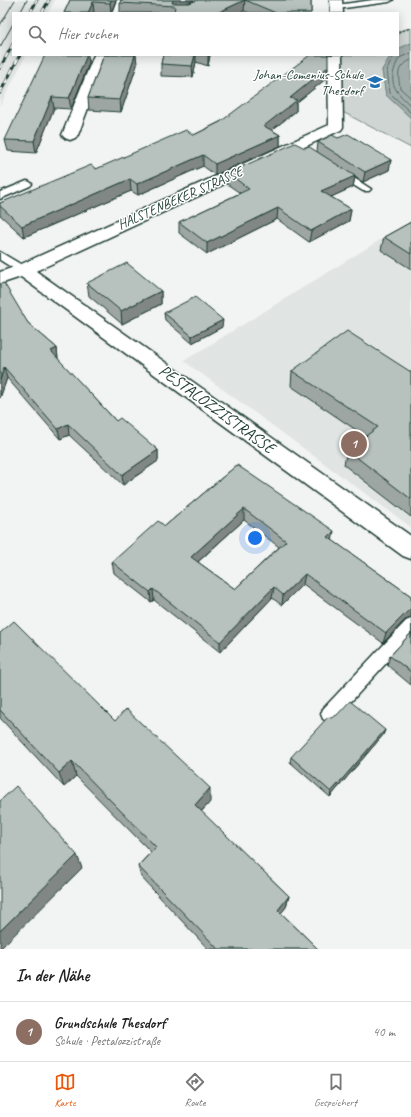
<!DOCTYPE html>
<html lang="de">
<meta charset="utf-8">
<style>
:root{--surface:#fff;--page:#f2f2f2;--text:#222;--muted:#767676;--line:#e0e0e0;--accent:#ea580c}
body{margin:0;font-family:Caveat,sans-serif;background:var(--page);color:var(--text)}
.you{position:absolute;left:255px;top:538px;width:14px;height:14px;margin:-10px;border:3px solid #fff;border-radius:50%;background:#1a73e8;box-shadow:0 0 0 6px #1a73e833}
.badge{display:grid;place-items:center;width:26px;height:26px;border-radius:50%;background:var(--accent);color:#fff;font-size:13px;font-weight:700}
.pin{position:absolute;translate:-50% -50%;border:2px solid #fff;box-shadow:0 1px 4px #0006}
.list{margin:0;padding:0;list-style:none}
h2{display:flex;justify-content:space-between;align-items:center;height:52px;margin:0;padding:0 16px;font-size:17px}
h2 small{font-size:13px;font-weight:400;color:var(--muted)}
.list li{display:grid;grid-template-columns:26px 1fr auto;gap:12px;align-items:center;box-sizing:border-box;height:60px;padding:0 16px;border-top:1px solid var(--line)}
.list b{display:block;font-size:15px;white-space:nowrap}
.list p{margin:0;font-size:13px;white-space:nowrap;color:var(--muted)}
.list em{font-size:13px;font-style:normal;color:var(--muted)}
.icon{flex:none;width:22px;height:22px;fill:none;stroke:currentColor;stroke-width:2;stroke-linecap:round;stroke-linejoin:round}
.map{position:relative;flex:none;width:411px;height:949px;overflow:hidden}
.search{position:absolute;background:var(--surface);box-shadow:0 2px 10px #0003;left:12px;right:12px;top:12px;height:44px;display:flex;align-items:center;gap:10px;box-sizing:border-box;padding:0 14px;border-radius:0px;color:var(--muted);font-size:15px}
.sheet{height:112px;background:var(--surface)}
nav{display:flex;justify-content:space-around;align-items:center;box-sizing:border-box;height:56px;border-top:1px solid var(--line);background:var(--surface);font-size:11px;color:var(--muted)}
nav a{display:grid;justify-items:center;gap:2px}
nav .on{color:var(--accent)}
.map>svg:first-child{display:block}
.built{fill:#e0e4e3}
.green{fill:#ced5d3;stroke:#768984}
.water{fill:#a1adaa;stroke:#6d807b}
.lines{fill:none;stroke-linecap:round;stroke-linejoin:round}
.shore{stroke:#536a63;stroke-width:1}
.service-casing{stroke:#1f3d34;stroke-width:3}
.minor-casing{stroke:#1f3d34;stroke-width:3}
.path{stroke:#1f3d34;stroke-width:1.5;stroke-dasharray:2.5 2;stroke-linecap:butt}
.service{fill:#fff;fill-rule:evenodd}
.minor{fill:#fff;fill-rule:evenodd}
.tram{stroke:#1f3d34;stroke-width:1}
.rail-casing{stroke:#1f3d34;stroke-width:3}
.rail{stroke:#fff;stroke-width:2;stroke-dasharray:5.5;stroke-linecap:butt}
.wall{fill:#9da6a3;stroke:#1f3d34;fill-rule:evenodd}
.shaded-wall{fill:#808784;stroke:#1f3d34}
.building{fill:#b7c1bd;stroke:#1f3d34;fill-rule:evenodd}
.labels{text-anchor:middle;dominant-baseline:central;stroke-width:3;stroke-linejoin:round;paint-order:stroke}
.far-poi-label{font-size:14px;fill:#1f3d34;stroke:#fff;text-anchor:end}
.far-street-label{font-size:14px;fill:#1f3d34;stroke:#fff}
.street-label{font-size:17px;fill:#1f3d34;stroke:#fff}
</style>
<div class="map">
<svg width="411" height="949" viewBox="0 0 411 949">
<rect width="100%" height="100%" fill="#f2f3f3"/>
<filter id="ink" filterUnits="userSpaceOnUse"><feTurbulence type="fractalNoise" baseFrequency=".025" numOctaves="2"/><feDisplacementMap in="SourceGraphic" scale="8" xChannelSelector="R" yChannelSelector="G"/><feConvolveMatrix kernelMatrix="1 2 1 2 8 2 1 2 1" color-interpolation-filters="sRGB"/></filter>
<g filter="url(#ink)">
<!-- built -->
<g class="built">
<polygon points="0,0 55,0 48,13 13,13 13,55 26,55 0,106"/>
<polygon points="411,221 411,527 184,361"/>
</g>
<!-- green -->
<g class="green">
<polygon points="411,28 411,43 398,49 398,31"/>
<polygon points="335,55 391,55 382,70 386,95 411,118 411,148 337,109"/>
</g>
<!-- water -->
<polygon class="water" points="411,43 411,118 386,95 382,70 391,55 398,55 398,49"/>
<g class="lines">
<!-- shore -->
<g class="shore">
<path d="M 411,53 L 399,58 C 387,82 393,89 411,106"/>
<polyline points="394,55 387,70 390,93 411,113"/>
<path d="M 411,60 C 396,67 398,73 400,88 L 411,98"/>
</g>
<!-- service casing -->
<g class="service-casing">
<g id="service">
<polygon points="117,0 125,0 120,13 112,13"/>
<polygon points="373,0 393,0 389,2 337,9 333,7 337,5"/>
<polygon points="340,170 343,171 371,189 369,191 363,191 337,175 335,173"/>
<polygon points="27,181 30,182 32,184 30,186 0,199 0,192"/>
<polygon points="0,252 27,268 28,270 27,272 19,272 0,260"/>
<polygon points="411,619 411,636 335,719 329,722 323,719 321,714 323,709 406,621"/>
</g>
</g>
<!-- minor casing -->
<g class="minor-casing">
<g id="minor">
<polygon points="330,0 342,0 343,13 331,13"/>
<polygon points="94,55 108,55 78,135 75,138 70,140 65,138 62,135"/>
<polygon points="328,55 342,55 343,127 341,130 36,271 411,536 411,559 403,556 21,277 0,284 0,272 17,266 329,125"/>
</g>
</g>
<!-- path -->
<polyline class="path" points="398,32 411,28"/>
<!-- service -->
<use href="#service" class="service"/>
<!-- minor -->
<use href="#minor" class="minor"/>
<!-- tram -->
<g class="tram">
<polyline points="20,13 27,0"/>
<polyline points="0,25 15,0"/>
<polyline points="0,47 13,24"/>
</g>
<!-- rail casing -->
<g class="rail-casing">
<g id="rail">
<polyline points="30,13 37,0"/>
<polyline points="42,13 49,0"/>
<polyline points="0,68 13,44"/>
<polyline points="0,93 20,55"/>
</g>
</g>
<!-- rail -->
<use href="#rail" class="rail"/>
</g>
<!-- wall -->
<g class="wall">
<polygon points="70,0 116,0 111,13 64,13"/>
<polygon points="121,0 194,0 186,3 189,3 198,0 311,0 311,13 250,13 244,11 240,13 120,13 120,3"/>
<polygon points="104,55 136,55 137,65 121,112 89,110 88,98"/>
<polygon points="163,55 210,55 208,66 196,62 193,77 161,76 161,64"/>
<polygon points="89,63 71,109 54,108 36,153 8,151 5,140"/>
<polygon points="328,67 327,78 296,103 296,111 272,130 280,135 280,146 215,175 203,166 138,195 131,191 24,237 0,215 0,203 194,135"/>
<polygon points="338,138 391,160 389,170 363,182 355,177 353,187 331,197 351,209 349,221 309,242 277,219 207,254 179,233 179,222 240,193 227,184 228,173 305,148 317,152 318,142"/>
<polygon points="411,222 411,269 381,250 384,237"/>
<polygon points="87,283 161,291 161,304 122,324 89,296"/>
<polygon points="0,284 28,323 57,348 58,359 116,421 158,450 158,461 123,485 69,435 60,439 7,378 0,398"/>
<polygon points="164,313 222,327 192,343 165,320"/>
<polygon points="292,371 411,372 411,517 344,465 347,450 365,436 291,386"/>
<path d="M 237,465 L 332,540 L 411,596 L 411,618 L 405,620 L 383,643 L 303,584 L 282,605 L 272,598 L 220,652 L 154,600 L 151,602 L 114,573 L 112,562 L 165,526 ZM 244,520 L 279,547 L 235,589 L 198,562 Z"/>
<polygon points="0,633 115,721 210,802 201,812 289,896 286,907 281,913 318,949 208,949 141,877 138,866 151,852 76,776 64,787 0,718"/>
<polygon points="411,633 411,685 387,665 390,656"/>
<polygon points="385,730 383,735 330,797 290,762 291,757"/>
</g>
<!-- shaded-wall -->
<g class="shaded-wall">
<polygon points="111,0 116,0 111,13 110,3"/>
<polygon points="173,0 194,0 176,8 175,6 172,3"/>
<polygon points="245,0 244,11 240,13 217,13"/>
<polygon points="93,2 94,13 88,13"/>
<polygon points="87,55 88,55 89,63 71,109 69,98"/>
<polygon points="135,55 136,55 137,65 121,112 120,100"/>
<polygon points="195,55 196,55 196,62 193,77 192,66"/>
<polygon points="208,55 210,55 208,66"/>
<polygon points="328,67 327,78 296,103 296,111 263,137 264,126 290,98"/>
<polygon points="52,97 54,108 36,153 34,141"/>
<polygon points="280,135 280,146 215,175 215,164"/>
<polygon points="203,155 203,166 138,195 137,184"/>
<polygon points="391,160 389,170 363,182 365,172"/>
<polygon points="355,176 353,187 320,202 321,191"/>
<polygon points="130,179 131,191 24,237 22,226"/>
<polygon points="278,208 277,219 207,254 207,243"/>
<polygon points="351,209 349,221 309,242 311,231"/>
<polygon points="161,291 161,304 122,324 121,311"/>
<polygon points="223,320 222,327 192,343 192,336"/>
<polygon points="57,348 58,359 53,362 51,351"/>
<polygon points="4,367 7,378 0,398 0,380"/>
<polygon points="68,424 69,435 60,439 58,429"/>
<polygon points="158,450 158,461 123,485 122,475"/>
<polygon points="244,509 244,520 192,567 191,557"/>
<polygon points="334,531 332,542 328,537"/>
<polygon points="305,574 303,584 282,605 283,595"/>
<polygon points="274,587 272,598 220,652 220,642"/>
<polygon points="153,589 154,600 151,602 150,592"/>
<polygon points="411,609 411,618 405,620 383,643 386,633 409,610"/>
<polygon points="385,730 383,735 330,797 331,792"/>
<polygon points="72,761 76,776 64,787 59,773"/>
<polygon points="210,788 210,802 195,818 195,805"/>
<polygon points="77,855 82,868 0,949 0,931"/>
<polygon points="289,896 286,907 275,921 278,910"/>
</g>
<!-- building -->
<g class="building">
<polygon points="70,0 111,0 110,3 93,2 88,13 64,13"/>
<polygon points="121,0 173,0 172,3 189,3 198,0 245,0 217,13 174,13 175,6 120,3"/>
<polygon points="245,0 311,0 311,13 276,13"/>
<polygon points="45,55 87,55 69,98 52,97 34,141 5,140"/>
<polygon points="104,55 135,55 120,100 88,98"/>
<polygon points="163,55 195,55 192,66 161,64"/>
<polygon points="310,55 328,55 328,67 290,98 297,100 264,126 280,135 215,164 203,155 137,184 130,179 22,226 0,206 0,203 91,165 96,169 186,130 194,135 220,122"/>
<polygon points="348,134 391,160 365,172 318,142 332,135 338,138"/>
<polygon points="295,143 305,148 308,146 355,176 321,191 351,209 311,231 278,208 207,243 179,222 249,189 228,173"/>
<polygon points="411,222 411,254 384,237"/>
<polygon points="127,263 161,291 121,311 87,283"/>
<polygon points="4,283 28,323 57,348 51,351 116,421 120,418 158,450 122,475 68,424 58,429 4,367 0,380 0,284"/>
<polygon points="195,297 223,320 192,336 164,313"/>
<polygon points="347,331 411,372 411,499 347,450 378,427 292,371"/>
<path d="M 237,465 L 334,531 L 328,537 L 411,596 L 411,609 L 409,610 L 386,633 L 305,574 L 283,595 L 274,587 L 220,642 L 153,589 L 150,592 L 112,562 L 158,521 L 165,526 ZM 244,509 L 286,541 L 235,589 L 191,557 Z"/>
<polygon points="14,621 115,721 126,709 210,788 195,805 289,896 278,910 318,949 218,949 138,866 156,847 72,761 59,773 0,710 0,633"/>
<polygon points="411,633 411,672 390,656"/>
<polygon points="350,701 385,730 331,792 291,757 328,717 331,718 337,715"/>
<polygon points="16,786 77,855 0,931 0,801"/>
</g>
</g>
<!-- icons -->
<defs>
<g id="school-bare" transform="scale(1.2)"><path d="M0-5L7-2L0 1L-7-2ZM-4 1L0 2.5L4 1V4Q0 6-4 4Z" fill="#1f6fb2" stroke="#fff" stroke-width="2.5" paint-order="stroke"/></g>
</defs>
<g fill-rule="evenodd">
<use href="#school-bare" x="375" y="82"/>
</g>
<g class="labels">
<!-- far-poi labels -->
<g class="far-poi-label">
<text x="363" y="74">Johan-Comenius-Schule<tspan x="363" dy="16">Thesdorf</tspan></text>
</g>
<!-- far-street labels -->
<g class="far-street-label">
<text transform="translate(180 198) rotate(-24)">HALSTENBEKER STRASSE</text>
</g>
<!-- street labels -->
<g class="street-label">
<text transform="translate(217 409) rotate(36)">PESTALOZZISTRASSE</text>
</g>
</g>
</svg>
<div class="you"></div>
<div class="pin badge" style="left:354px;top:444px;background:#8d6e63">1</div>
<div class="search"><svg class="icon" aria-label="search" viewBox="0 0 24 24"><circle cx="10" cy="10" r="6"/><path d="M15 15l6 6"/></svg>Hier suchen</div>
</div>
<section class="sheet">
<h2>In der Nähe<small></small></h2>
<ul class="list">
<li><span class="badge" style="background:#8d6e63">1</span><div><b>Grundschule Thesdorf</b><p>Schule · Pestalozzistraße</p></div><em>40 m</em></li>
</ul>
</section>
<nav>
<a class="on"><svg class="icon" aria-label="map" viewBox="0 0 24 24"><path d="M3 6l6-2 6 2 6-2v14l-6 2-6-2-6 2zM9 4v14M15 6v14"/></svg>Karte</a>
<a><svg class="icon" aria-label="directions" viewBox="0 0 24 24"><path d="M12 3l9 9-9 9-9-9zM9 14v-3h6M13 9l2 2-2 2"/></svg>Route</a>
<a><svg class="icon" aria-label="saved" viewBox="0 0 24 24"><path d="M7 4h10v16l-5-4-5 4z"/></svg>Gespeichert</a>
</nav>
